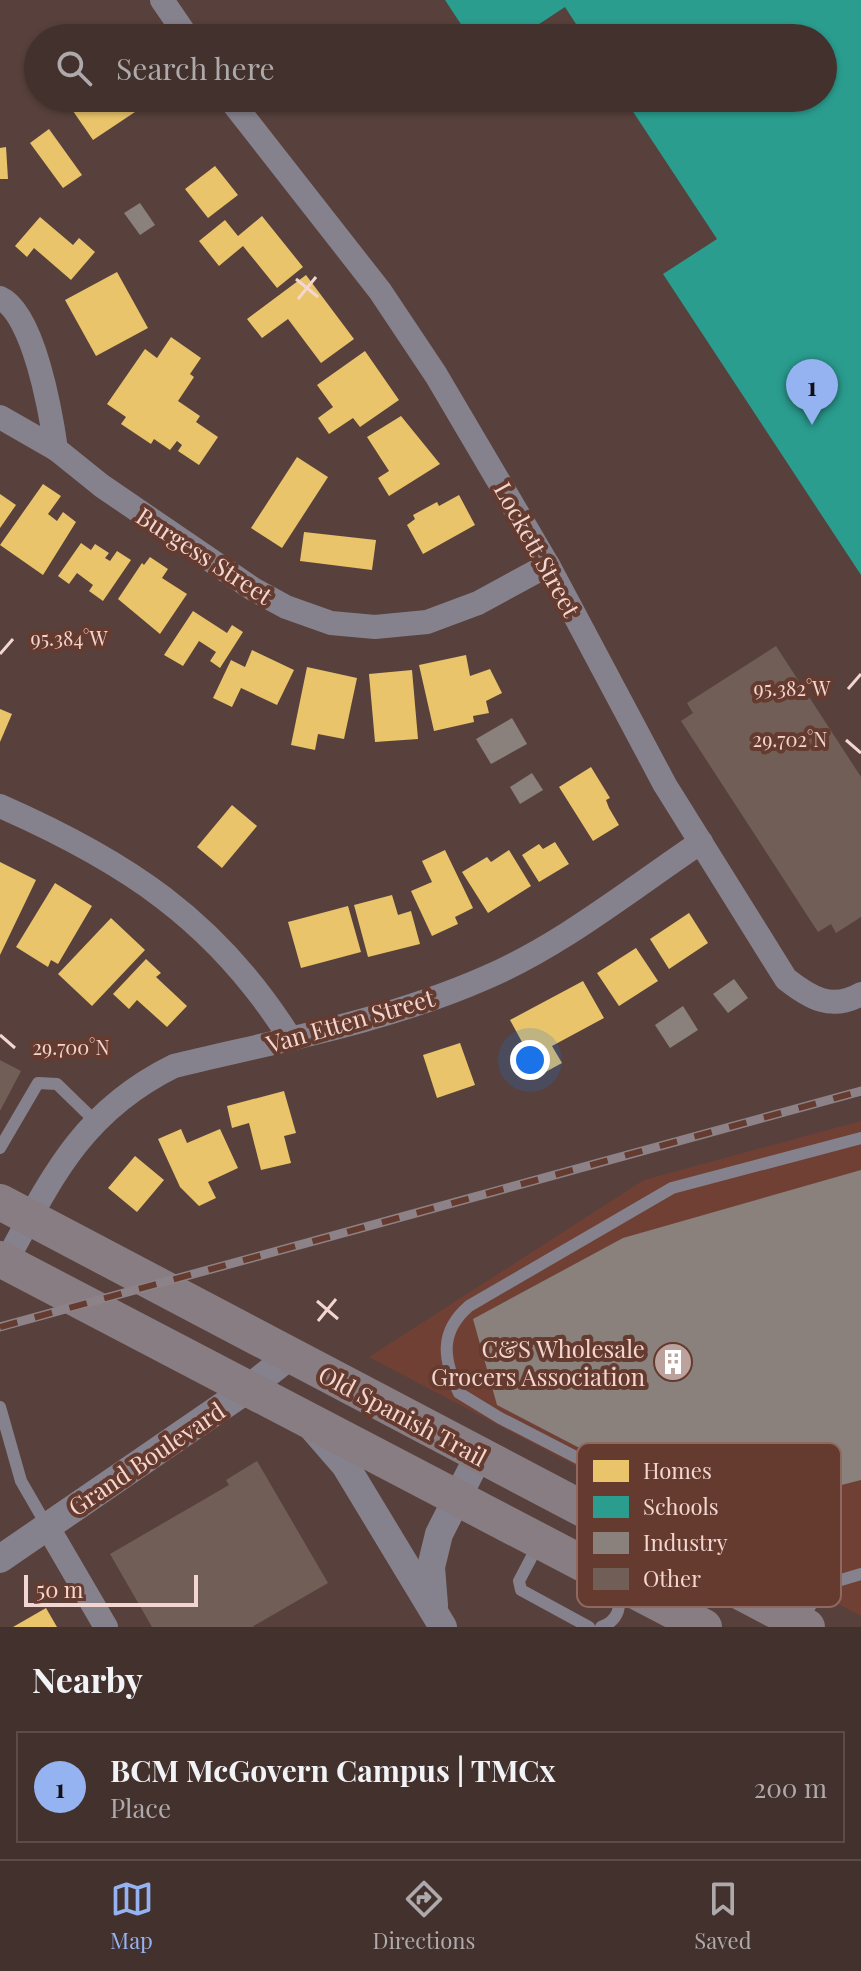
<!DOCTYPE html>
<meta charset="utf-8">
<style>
:root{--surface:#42312d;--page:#493935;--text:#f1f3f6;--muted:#aea9aa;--line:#5a4c49;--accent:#95b2f1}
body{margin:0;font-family:"Playfair Display",serif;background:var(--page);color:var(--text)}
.scale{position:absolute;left:24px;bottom:20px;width:174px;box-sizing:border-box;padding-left:8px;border:4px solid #f2d6cf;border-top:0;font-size:22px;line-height:28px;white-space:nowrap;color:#f2d6cf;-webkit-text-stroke:6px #653a2f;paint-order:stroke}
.you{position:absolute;left:530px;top:1060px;width:28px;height:28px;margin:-20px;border:6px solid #fff;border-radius:50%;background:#1a73e8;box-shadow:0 0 0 12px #1a73e833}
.badge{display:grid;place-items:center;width:52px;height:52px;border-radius:50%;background:var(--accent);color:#111;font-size:26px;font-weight:700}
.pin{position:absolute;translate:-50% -66px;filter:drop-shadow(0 2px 4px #0008)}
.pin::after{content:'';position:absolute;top:42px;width:28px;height:24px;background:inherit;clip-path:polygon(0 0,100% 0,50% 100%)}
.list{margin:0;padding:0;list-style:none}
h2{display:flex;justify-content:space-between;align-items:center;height:104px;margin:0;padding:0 32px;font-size:34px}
h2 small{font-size:26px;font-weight:400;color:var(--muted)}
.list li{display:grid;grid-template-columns:52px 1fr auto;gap:24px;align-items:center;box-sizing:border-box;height:112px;margin:0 16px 16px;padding:0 16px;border:2px solid var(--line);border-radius:0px}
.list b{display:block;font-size:30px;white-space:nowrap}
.list p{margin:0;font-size:26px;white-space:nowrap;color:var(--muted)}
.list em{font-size:26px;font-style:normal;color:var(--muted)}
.icon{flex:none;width:44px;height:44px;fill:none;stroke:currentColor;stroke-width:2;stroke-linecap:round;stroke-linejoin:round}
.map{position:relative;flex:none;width:861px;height:1627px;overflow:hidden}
.search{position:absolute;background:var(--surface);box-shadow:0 2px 6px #0004;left:24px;right:24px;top:24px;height:88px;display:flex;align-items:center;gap:20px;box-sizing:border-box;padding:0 28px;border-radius:44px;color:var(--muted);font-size:30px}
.sheet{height:232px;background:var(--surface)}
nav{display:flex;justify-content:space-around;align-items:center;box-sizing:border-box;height:112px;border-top:2px solid var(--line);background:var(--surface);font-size:22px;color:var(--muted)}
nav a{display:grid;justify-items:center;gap:4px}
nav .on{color:var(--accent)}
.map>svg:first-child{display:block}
.built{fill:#704035}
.homes{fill:#e9c46a}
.schools{fill:#2a9d8f}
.industry{fill:#8a817c}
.building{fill:#715f57}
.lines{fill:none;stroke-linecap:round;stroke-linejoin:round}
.service{stroke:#86828d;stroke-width:12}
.minor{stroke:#86828d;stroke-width:24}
.tertiary{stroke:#86828d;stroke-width:28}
.primary{stroke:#877d83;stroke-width:36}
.rail-casing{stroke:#8d8287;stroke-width:9}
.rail{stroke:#653a2f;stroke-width:6;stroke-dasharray:18;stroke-linecap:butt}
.ticks{fill:none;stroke:#f2d6cf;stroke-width:3}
.labels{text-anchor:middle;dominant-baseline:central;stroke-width:8;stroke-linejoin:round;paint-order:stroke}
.street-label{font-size:24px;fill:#f2d6cf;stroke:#653a2f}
.poi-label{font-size:24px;fill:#f2d6cf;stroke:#653a2f;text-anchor:end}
.key{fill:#653a2f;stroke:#8f695f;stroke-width:2}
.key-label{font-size:22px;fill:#f2d6cf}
.ticks-label{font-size:20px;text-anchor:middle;fill:#f2d6cf;stroke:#653a2f;stroke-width:8;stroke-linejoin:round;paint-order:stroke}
</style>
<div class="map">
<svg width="861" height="1627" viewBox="0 0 861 1627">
<rect width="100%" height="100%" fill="#58413c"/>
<!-- built -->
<polygon class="built" points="861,1121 861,1616 369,1357 644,1180"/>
<!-- homes -->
<g class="homes">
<polygon points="91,98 156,98 93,140 73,111"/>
<polygon points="49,129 82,175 63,188 30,143"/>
<polygon points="6,147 8,179 0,179 0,148"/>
<polygon points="215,166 238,195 208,218 185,189"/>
<polygon points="262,216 303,267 277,288 243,246 219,266 199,241 225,220 238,236"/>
<polygon points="40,217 73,245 79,238 95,252 71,280 34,248 27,257 15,246"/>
<polygon points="117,272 148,328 96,356 65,300"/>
<polygon points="306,275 354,339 321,363 288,319 262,338 247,319"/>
<polygon points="171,337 201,358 190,374 194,377 178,401 200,416 196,422 218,437 199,465 178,451 182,445 177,441 170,450 154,439 151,444 121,424 126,417 107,404 145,349 157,358"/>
<polygon points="365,351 399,400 360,427 353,418 329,434 318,418 333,407 317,385"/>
<polygon points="401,416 440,464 389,496 378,478 389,471 367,437"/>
<polygon points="297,457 328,477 282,548 251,528"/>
<polygon points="43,484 61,496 48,514 57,521 63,512 76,522 43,575 0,545"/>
<polygon points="0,494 16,505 0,528"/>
<polygon points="459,495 475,525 423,554 407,525 415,519 413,515 437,502 439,506"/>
<polygon points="304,532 376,540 372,570 300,561"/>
<polygon points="81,543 91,550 95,544 109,553 105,558 110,561 117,551 131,560 103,601 89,591 93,585 77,573 69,584 58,576"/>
<polygon points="150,557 168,569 162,578 187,594 160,634 118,599 142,563 144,565"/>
<polygon points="193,611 227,633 232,625 243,632 220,668 210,661 216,652 199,641 183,666 164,655"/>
<polygon points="252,650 294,670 277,705 241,688 232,707 213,698 231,660 245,667"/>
<polygon points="466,655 470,676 490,669 502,693 486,701 489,713 473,716 474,722 434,731 419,665"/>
<polygon points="307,667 357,678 344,739 318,734 315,750 291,745"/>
<polygon points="412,670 418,739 375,742 369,674"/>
<polygon points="0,709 12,714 0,742"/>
<polygon points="591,767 610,798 606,800 609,808 619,825 593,841 559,787"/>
<polygon points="232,805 257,826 222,868 197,847"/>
<polygon points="555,842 569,864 539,882 522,855 539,844 543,849"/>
<polygon points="445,850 473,908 455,917 458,924 432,936 411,891 432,882 422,861"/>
<polygon points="509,850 531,886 488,913 462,872 487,857 491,862"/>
<polygon points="0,862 36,880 0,955"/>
<polygon points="55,883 92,906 58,964 51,960 48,967 16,947"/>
<polygon points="392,895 398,915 411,911 420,944 368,957 354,905"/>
<polygon points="348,906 361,952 301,968 288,922"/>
<polygon points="689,913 708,943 669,969 650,939"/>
<polygon points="111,918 145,950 92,1006 58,974"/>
<polygon points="636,948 658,981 619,1006 597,973"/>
<polygon points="146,959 161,973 156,977 187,1006 167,1027 137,1000 129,1009 113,994"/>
<polygon points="583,981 604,1018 552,1046 562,1063 540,1075 510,1020"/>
<polygon points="460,1043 475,1085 437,1098 423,1055"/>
<polygon points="284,1091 296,1133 284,1136 291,1163 261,1170 249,1123 232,1128 227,1106"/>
<polygon points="181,1129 187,1143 220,1129 238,1168 208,1182 216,1198 199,1206 180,1187 158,1139"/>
<polygon points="135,1156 164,1180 137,1212 108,1188"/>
<polygon points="46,1608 57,1627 13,1627"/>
</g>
<!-- schools -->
<polygon class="schools" points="445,0 861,0 861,575 663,274 717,239 624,98 823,98 823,38 585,38 565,7 518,38 470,38"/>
<!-- industry -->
<g class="industry">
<polygon points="140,203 155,225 140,235 124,213"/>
<polygon points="512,718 527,744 491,764 476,739"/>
<polygon points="532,773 543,790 520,804 510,787"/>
<polygon points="734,979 748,998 728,1013 713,994"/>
<polygon points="683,1006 698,1030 670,1048 655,1025"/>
<polygon points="861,1170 861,1480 714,1518 497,1405 473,1319 623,1238"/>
</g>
<!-- building -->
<g class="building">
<polygon points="776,646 861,777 861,917 836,933 831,924 818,932 681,721 693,713 687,703"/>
<polygon points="0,1060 21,1071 0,1111"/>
<polygon points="257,1461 328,1583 252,1627 152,1627 110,1554 229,1485 226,1480"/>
</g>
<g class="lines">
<!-- service -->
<g class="service">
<polyline points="0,1148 38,1083 57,1084 95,1121"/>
<polyline points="0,1407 21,1481 47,1526"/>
<polyline points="539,1543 519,1581 521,1590 589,1627"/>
<path d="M 824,1585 L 500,1418 L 459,1393 C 443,1359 439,1332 469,1306 L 672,1188 L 861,1138"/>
<polyline points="801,1620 824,1585 861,1574"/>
<path d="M 601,1627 C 620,1620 621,1606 618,1588"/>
</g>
<!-- minor -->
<g class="minor">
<polyline points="162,0 188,38"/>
<path d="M 229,98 L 380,291 L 436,375 L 548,565 L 665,785 L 786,979 C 810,998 832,1011 861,994"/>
<path d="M 0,298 C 34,313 51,414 56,449 L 102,486 L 253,589 L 286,607 L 331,623 L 375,627 L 427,622 L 478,603 L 548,565"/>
<polyline points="0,417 56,449"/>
<path d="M 0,806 C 125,861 216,920 290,1038"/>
<path d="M 6,1262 C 52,1176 83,1111 174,1066 C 278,1041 387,1021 485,978 C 562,945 631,889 701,842"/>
<polyline points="47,1526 106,1627"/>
</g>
<!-- tertiary -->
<g class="tertiary">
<polyline points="312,1427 345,1465 443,1627"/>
<polyline points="0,1559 249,1388 291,1355"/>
<polyline points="434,1605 431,1567 439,1534 479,1455"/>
</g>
<!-- primary -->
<g class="primary">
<polyline points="0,1202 807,1627"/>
<polyline points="0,1259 704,1627"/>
</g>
<!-- rail casing -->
<g class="rail-casing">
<polyline id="rail" points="0,1327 861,1091"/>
</g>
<!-- rail -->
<use href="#rail" class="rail"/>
</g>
<!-- ticks -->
<path class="ticks" d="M 296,279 L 318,297M 298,299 L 316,277M 0,654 L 13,639M 848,689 L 861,674M 846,740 L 861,753M 0,1035 L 15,1048M 317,1301 L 338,1319M 318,1321 L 336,1299"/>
<!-- icons -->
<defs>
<g id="building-disc" transform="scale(2)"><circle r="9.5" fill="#bca29c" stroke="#653a2f"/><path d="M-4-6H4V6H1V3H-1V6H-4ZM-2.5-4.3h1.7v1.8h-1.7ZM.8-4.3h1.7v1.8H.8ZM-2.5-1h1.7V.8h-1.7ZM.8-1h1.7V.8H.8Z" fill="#fff"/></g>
</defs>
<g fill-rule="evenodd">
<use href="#building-disc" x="673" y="1362"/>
</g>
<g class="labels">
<!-- street labels -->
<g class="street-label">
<text transform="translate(538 549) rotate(61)">Lockett Street</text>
<text transform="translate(205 555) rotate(33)">Burgess Street</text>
<text transform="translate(350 1020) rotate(-16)">Van Etten Street</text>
<text transform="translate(403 1415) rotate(28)">Old Spanish Trail</text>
<text transform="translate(146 1458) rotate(-34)">Grand Boulevard</text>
</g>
<!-- poi labels -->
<g class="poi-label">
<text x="645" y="1348">C&amp;S Wholesale<tspan x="645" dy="28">Grocers Association</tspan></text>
</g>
</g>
<!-- legend -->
<rect x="577" y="1443" width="264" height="164" rx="12" class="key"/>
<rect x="593" y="1460" width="36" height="22" fill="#e9c46a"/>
<rect x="593" y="1496" width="36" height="22" fill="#2a9d8f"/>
<rect x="593" y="1532" width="36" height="22" fill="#8a817c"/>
<rect x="593" y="1568" width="36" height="22" fill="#715f57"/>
<g class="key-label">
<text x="643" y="1479">Homes</text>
<text x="643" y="1515">Schools</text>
<text x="643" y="1551">Industry</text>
<text x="643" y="1587">Other</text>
</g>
<g class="ticks-label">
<text x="69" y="646">95.384°W</text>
<text x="792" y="696">95.382°W</text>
<text x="790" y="747">29.702°N</text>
<text x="71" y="1055">29.700°N</text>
</g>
</svg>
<div class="scale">50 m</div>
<div class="you"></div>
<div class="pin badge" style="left:812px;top:425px">1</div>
<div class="search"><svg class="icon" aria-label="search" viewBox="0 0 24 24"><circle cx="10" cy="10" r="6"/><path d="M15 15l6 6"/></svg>Search here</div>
</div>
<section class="sheet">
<h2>Nearby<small></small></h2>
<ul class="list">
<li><span class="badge">1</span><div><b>BCM McGovern Campus | TMCx</b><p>Place</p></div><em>200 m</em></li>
</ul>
</section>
<nav>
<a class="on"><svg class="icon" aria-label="map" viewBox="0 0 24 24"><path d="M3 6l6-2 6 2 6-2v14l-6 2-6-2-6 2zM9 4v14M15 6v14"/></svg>Map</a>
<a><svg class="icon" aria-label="directions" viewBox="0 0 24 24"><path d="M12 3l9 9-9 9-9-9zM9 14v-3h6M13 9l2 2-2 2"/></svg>Directions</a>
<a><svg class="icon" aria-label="saved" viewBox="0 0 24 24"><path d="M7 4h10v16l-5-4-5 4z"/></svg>Saved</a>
</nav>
